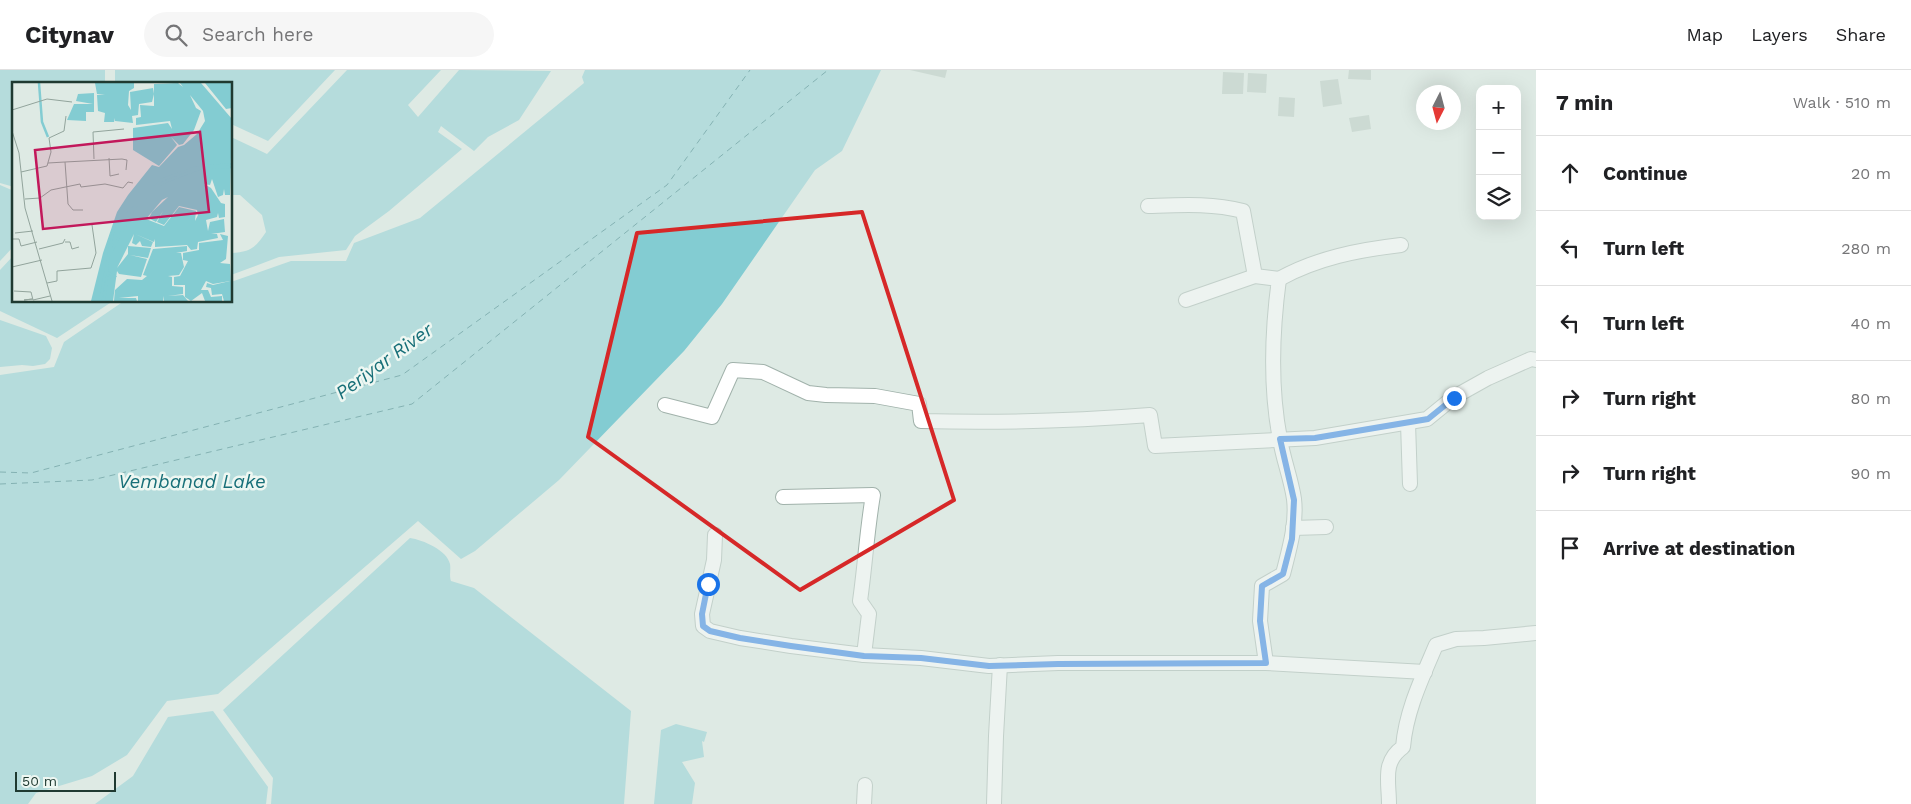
<!DOCTYPE html>
<meta charset="utf-8">
<style>
:root{--surface:#fff;--page:#f6f6f6;--text:#202124;--muted:#757577;--line:#e0e0e0}
body{margin:0;font-family:"Work Sans",sans-serif;background:var(--page);color:var(--text)}
.controls{position:absolute;right:15px;top:15px;display:grid;overflow:hidden;border-radius:10px;box-shadow:0 5px 20px #0002}
.controls button{width:45px;height:45px;display:grid;place-items:center;padding:0;border:0;border-bottom:1px solid var(--line);background:var(--surface);color:var(--text);font:25px sans-serif}
.compass{position:absolute;left:1416px;top:15px;width:45px;height:45px;border-radius:50%;background:var(--surface);box-shadow:0 5px 20px #0002;rotate:186deg}
.scale{position:absolute;left:15px;bottom:12px;width:101px;box-sizing:border-box;padding-left:5px;border:2px solid #1f3a31;border-top:0;font-size:14px;line-height:18px;white-space:nowrap;color:#1f3a31;-webkit-text-stroke:4px #eef7f2;paint-order:stroke}
.stop{position:absolute;width:15px;height:15px;margin:-11px;border:4px solid #1a73e8;border-radius:50%;background:#fff}
.stop.end{background:#1a73e8;border-color:#fff;box-shadow:0 1px 5px #0008}
.list{margin:0;padding:0;list-style:none}
h2{display:flex;justify-content:space-between;align-items:center;height:65px;margin:0;padding:0 20px;font-size:21px}
h2 small{font-size:16px;font-weight:400;color:var(--muted)}
.list li{display:grid;grid-template-columns:32px 1fr auto;gap:15px;align-items:center;box-sizing:border-box;height:75px;padding:0 20px;border-top:1px solid var(--line)}
.list b{display:block;font-size:19px;white-space:nowrap}
.list em{font-size:16px;font-style:normal;color:var(--muted)}
.icon{flex:none;width:28px;height:28px;fill:none;stroke:currentColor;stroke-width:2;stroke-linecap:round;stroke-linejoin:round}
.map{position:relative;flex:none;width:1536px;height:734px;overflow:hidden}
header{display:flex;align-items:center;gap:30px;box-sizing:border-box;height:70px;padding:0 25px;background:var(--surface);border-bottom:1px solid var(--line)}
header strong{font-size:24px}
nav{display:flex;gap:28px;margin-inline-start:auto;font-size:18px}
.search{width:350px;height:45px;background:var(--page);display:flex;align-items:center;gap:12px;box-sizing:border-box;padding:0 18px;border-radius:28px;color:var(--muted);font-size:19px}
main{display:flex}
aside{flex:1;background:var(--surface)}
.map>svg:first-child{display:block}
.water{fill:#83ccd2}
.lines{fill:none;stroke-linecap:round;stroke-linejoin:round}
.ferry{stroke:#176f78;stroke-width:1;stroke-dasharray:6 5;stroke-linecap:butt}
.building{fill:#b6c8bf}
.street-casing{stroke:#a1b2ab;stroke-width:16}
.street{stroke:#fff;stroke-width:14}
.route{stroke:#1a73e8;stroke-width:6}
.marked{fill:none;stroke:#d62828;stroke-width:4;stroke-linejoin:round}
.labels{text-anchor:middle;dominant-baseline:central;stroke-width:5;stroke-linejoin:round;paint-order:stroke}
.water-label{font-size:19px;font-style:italic;fill:#176f78;stroke:#eef7f2}
.inset-river{fill:none;stroke:#83ccd2;stroke-width:2.5}
.inset-road{fill:none;stroke:#92a49c;stroke-width:1}
.view{fill:#c2185b;fill-opacity:0.15;stroke:#c2185b;stroke-width:2.5}
.inset-edge{fill:none;stroke:#1f3a31;stroke-width:2.5}
</style>
<header>
<strong>Citynav</strong>
<div class="search"><svg class="icon" aria-label="search" viewBox="0 0 24 24"><circle cx="10" cy="10" r="6"/><path d="M15 15l6 6"/></svg>Search here</div>
<nav><a>Map</a><a>Layers</a><a>Share</a></nav>
</header>
<main>
<div class="map">
<svg width="1536" height="734" viewBox="0 0 1536 734">
<rect width="100%" height="100%" fill="#deeae4"/>
<!-- water -->
<g class="water">
<polygon points="0,0 105,0 105,14 14,14 14,117 0,113"/>
<polygon points="115,0 335,0 268,71 231,54 231,14 115,14"/>
<path d="M 347,0 L 441,0 L 408,35 L 418,47 L 459,0 L 551,1 L 519,50 L 488,67 L 474,81 L 441,56 L 438,62 L 462,79 L 389,141 L 355,166 L 346,180 L 279,187 L 231,205 L 231,183 C 251,182 255,178 266,162 L 262,145 L 240,125 L 231,125 L 231,67 L 267,84 Z"/>
<polygon points="585,0 881,0 842,81 815,100 722,234 684,281 559,410 475,481 461,489 418,451 218,624 167,631 127,685 92,706 36,723 28,734 0,734 0,305 54,297 64,272 124,231 231,231 231,212 291,191 346,191 354,173 420,148 584,13 582,7"/>
<polygon points="0,115 14,121 14,176 0,191"/>
<polygon points="14,185 14,231 113,231 57,268 0,241 0,200"/>
<polygon points="0,250 46,266 52,278 50,289 45,294 33,296 22,295 0,297"/>
<path d="M 410,468 C 423,470 447,480 450,494 C 451,500 449,505 451,511 L 474,518 L 631,641 L 624,734 L 271,734 L 273,708 L 223,640 Z"/>
<polygon points="213,641 268,717 266,734 95,734 133,706 168,647"/>
<polygon points="676,654 707,662 704,672 702,671 704,687 682,692 695,713 692,734 654,734 661,660"/>
</g>
<g class="lines">
<!-- ferry -->
<g class="ferry">
<polyline points="0,402 31,403 402,305 667,115 750,0"/>
<polyline points="0,414 92,410 412,334 828,0"/>
</g>
</g>
<!-- building -->
<g class="building">
<polygon points="910,0 947,0 945,8"/>
<polygon points="1349,0 1371,0 1371,10 1348,9"/>
<polygon points="1223,2 1244,3 1243,24 1222,24"/>
<polygon points="1248,3 1267,4 1266,23 1247,22"/>
<polygon points="1338,9 1342,34 1323,37 1320,11"/>
<polygon points="1279,27 1295,28 1294,47 1278,46"/>
<polygon points="1369,45 1371,59 1352,62 1349,48"/>
</g>
<g class="lines">
<!-- street casing -->
<g class="street-casing">
<g id="street">
<path d="M 1279,209 C 1317,188 1358,180 1401,175"/>
<polyline points="1186,230 1255,206"/>
<path d="M 665,335 L 712,347 L 733,300 L 763,302 L 808,323 L 826,325 L 875,326 L 919,334 L 921,351 C 998,353 1074,351 1150,345 L 1155,376 L 1315,368 L 1427,349 L 1454,327 L 1488,308 L 1531,289 L 1536,290"/>
<polyline points="1408,353 1410,414"/>
<path d="M 783,427 L 873,425 C 867,460 865,496 860,531 L 869,544 L 864,585"/>
<polyline points="1293,458 1326,457"/>
<path d="M 715,465 L 714,490 L 702,544 L 703,556 L 710,561 L 740,568 L 791,576 L 864,585 L 921,588 L 989,596 L 1058,593 L 1266,593 L 1260,551 L 1262,516 L 1283,504 C 1289,480 1297,454 1294,429 C 1291,408 1283,389 1280,369 C 1270,317 1272,261 1279,209 L 1255,206 L 1243,141 C 1212,133 1181,135 1148,136"/>
<polyline points="1266,593 1425,602"/>
<polyline points="864,734 865,715"/>
<polyline points="994,734 996,666 1000,595"/>
<path d="M 1389,734 C 1389,711 1382,692 1403,677 C 1406,641 1422,608 1436,575 L 1456,569 L 1484,568 L 1536,563"/>
</g>
</g>
<!-- street -->
<use href="#street" class="street"/>
</g>
<g class="lines">
<!-- route -->
<polyline class="route" points="708,514 702,544 703,556 710,561 740,568 791,576 864,586 921,588 989,596 1058,594 1266,593 1260,551 1262,516 1283,504 1292,469 1294,430 1280,369 1315,368 1428,349 1454,328"/>
</g>
<!-- marked area -->
<path d="M0 0H1536V734H0ZM 862,142 L 954,430 L 800,520 L 588,367 L 637,163 Z" fill="#deeae4" fill-opacity=".55" fill-rule="evenodd"/>
<path class="marked" d="M 862,142 L 954,430 L 800,520 L 588,367 L 637,163 Z"/>
<g class="labels">
<!-- water labels -->
<g class="water-label">
<text transform="translate(384 291) rotate(-36)">Periyar River</text>
<text x="192" y="411">Vembanad Lake</text>
</g>
</g>
<!-- overview -->
<g transform="translate(12 12)">
<rect width="220" height="220" fill="#deeae4"/>
<path d="M 83,1 L 122,1 L 122,6 L 117,9 L 116,23 L 119,28 L 118,10 L 141,6 L 142,12 L 140,20 L 127,22 L 126,33 L 120,34 L 121,41 L 103,39 L 103,36 L 102,40 L 92,40 L 93,31 L 86,29 L 85,13 L 93,12 L 85,12 ZM 166,1 L 171,5 L 168,1 L 189,1 L 220,37 L 218,113 L 213,113 L 212,107 L 211,113 L 206,115 L 200,97 L 198,103 L 192,102 L 199,106 L 209,121 L 213,122 L 213,135 L 207,136 L 206,131 L 205,135 L 194,138 L 196,149 L 198,140 L 212,137 L 213,150 L 199,152 L 205,152 L 206,156 L 186,160 L 185,167 L 179,168 L 175,163 L 143,165 L 143,157 L 142,160 L 123,152 L 141,160 L 139,165 L 130,164 L 128,159 L 124,163 L 120,161 L 122,152 L 105,186 L 116,172 L 116,164 L 139,166 L 136,176 L 118,173 L 135,177 L 129,195 L 107,192 L 105,189 L 101,219 L 79,219 L 91,171 L 105,130 L 116,113 L 140,83 L 147,85 L 166,65 L 172,63 L 185,52 L 193,39 L 191,29 L 178,13 L 184,26 L 189,29 L 182,48 L 171,62 L 167,63 L 159,55 L 165,63 L 147,84 L 121,68 L 121,46 L 156,41 L 160,47 L 158,39 L 124,43 L 124,36 L 129,35 L 128,23 L 142,24 L 142,2 ZM 156,115 L 140,130 L 137,136 L 140,138 L 144,140 L 151,129 L 145,140 L 152,143 L 167,124 L 185,128 L 186,133 L 183,139 L 184,129 L 167,125 L 152,144 L 134,137 L 150,118 ZM 193,1 L 220,1 L 220,26 L 214,27 ZM 82,11 L 82,30 L 74,30 L 74,39 L 55,38 L 62,22 L 81,22 L 64,19 L 66,12 ZM 208,152 L 216,154 L 214,177 L 208,181 L 218,182 L 220,219 L 212,219 L 210,212 L 200,213 L 199,206 L 194,205 L 195,201 L 201,203 L 218,199 L 201,202 L 194,199 L 189,208 L 196,208 L 199,215 L 210,214 L 210,219 L 193,219 L 190,211 L 179,219 L 173,215 L 173,203 L 162,203 L 162,195 L 168,194 L 176,179 L 171,178 L 171,171 L 187,168 L 187,161 L 211,158 ZM 175,164 L 175,169 L 164,171 L 169,171 L 172,185 L 167,193 L 156,194 L 160,195 L 160,204 L 171,205 L 171,212 L 156,214 L 171,213 L 176,219 L 152,219 L 152,214 L 151,219 L 126,219 L 126,214 L 107,216 L 124,216 L 125,219 L 102,219 L 103,208 L 115,197 L 130,198 L 135,194 L 131,193 L 141,167 Z" fill="#83ccd2" fill-rule="evenodd"/>
<path class="inset-river" d="M 27,1 L 30,40 L 36,55M 88,219 L 102,145 L 149,98 L 182,86 L 220,82M 92,219 L 95,196 L 102,194 L 95,190 L 96,176 L 123,125 L 150,101 L 189,86 L 220,85"/>
<path class="inset-road" d="M 0,28 L 35,17 L 60,20M 0,49 L 7,71 L 13,126 L 40,219M 97,76 L 98,94 L 107,92M 82,77 L 81,50 L 112,47M 36,81 L 53,80M 9,90 L 35,84 L 39,70 L 37,56 L 52,49 L 54,34M 13,117 L 28,116 L 39,108 L 68,102 L 69,105 L 93,102 L 111,106 L 116,100 L 121,101M 71,128 L 61,128 L 56,122 L 53,80 L 110,77 L 115,78 L 114,88M 3,151 L 21,149M 0,157 L 7,157 L 9,164 L 25,160M 53,160 L 58,160 L 60,167 L 67,165M 27,167 L 51,161 L 53,157M 0,185 L 30,178M 35,201 L 45,199 L 45,189 L 79,186 L 84,171 L 80,143M 2,209 L 19,210 L 21,218 L 38,214M 20,217 L 12,218 L 21,217"/>
<path class="view" d="M 188,50 L 197,130 L 31,147 L 23,68 Z"/>
<rect width="220" height="220" class="inset-edge"/>
</g>
</svg>
<div class="controls">
<button>+</button>
<button>−</button>
<button><svg class="icon" aria-label="layers" viewBox="0 0 24 24"><path d="M12 4l9 5-9 5-9-5zM3 14l9 5 9-5"/></svg></button>
</div>
<svg class="compass" viewBox="-18 -18 36 36"><path d="M0-13l5 13h-10z" fill="#e53935"/><path d="M0 13l5-13h-10z" fill="#757577"/></svg>
<div class="scale">50 m</div>
<div class="stop" style="left:708px;top:514px"></div>
<div class="stop end" style="left:1454px;top:328px"></div>
</div>
<aside>
<h2>7 min<small>Walk · 510 m</small></h2>
<ul class="list">
<li><svg class="icon" aria-label="ahead" viewBox="0 0 24 24"><path d="M12 20V5M6 11l6-6 6 6"/></svg><div><b>Continue</b></div><em>20 m</em></li>
<li><svg class="icon" aria-label="left" viewBox="0 0 24 24"><path d="M17 20v-9H6M10 6l-5 5 5 5"/></svg><div><b>Turn left</b></div><em>280 m</em></li>
<li><svg class="icon" aria-label="left" viewBox="0 0 24 24"><path d="M17 20v-9H6M10 6l-5 5 5 5"/></svg><div><b>Turn left</b></div><em>40 m</em></li>
<li><svg class="icon" aria-label="right" viewBox="0 0 24 24"><path d="M7 20v-9h11M14 6l5 5-5 5"/></svg><div><b>Turn right</b></div><em>80 m</em></li>
<li><svg class="icon" aria-label="right" viewBox="0 0 24 24"><path d="M7 20v-9h11M14 6l5 5-5 5"/></svg><div><b>Turn right</b></div><em>90 m</em></li>
<li><svg class="icon" aria-label="arrive" viewBox="0 0 24 24"><path d="M6 21V4h12l-3 4 3 4H6"/></svg><div><b>Arrive at destination</b></div></li>
</ul>
</aside>
</main>
